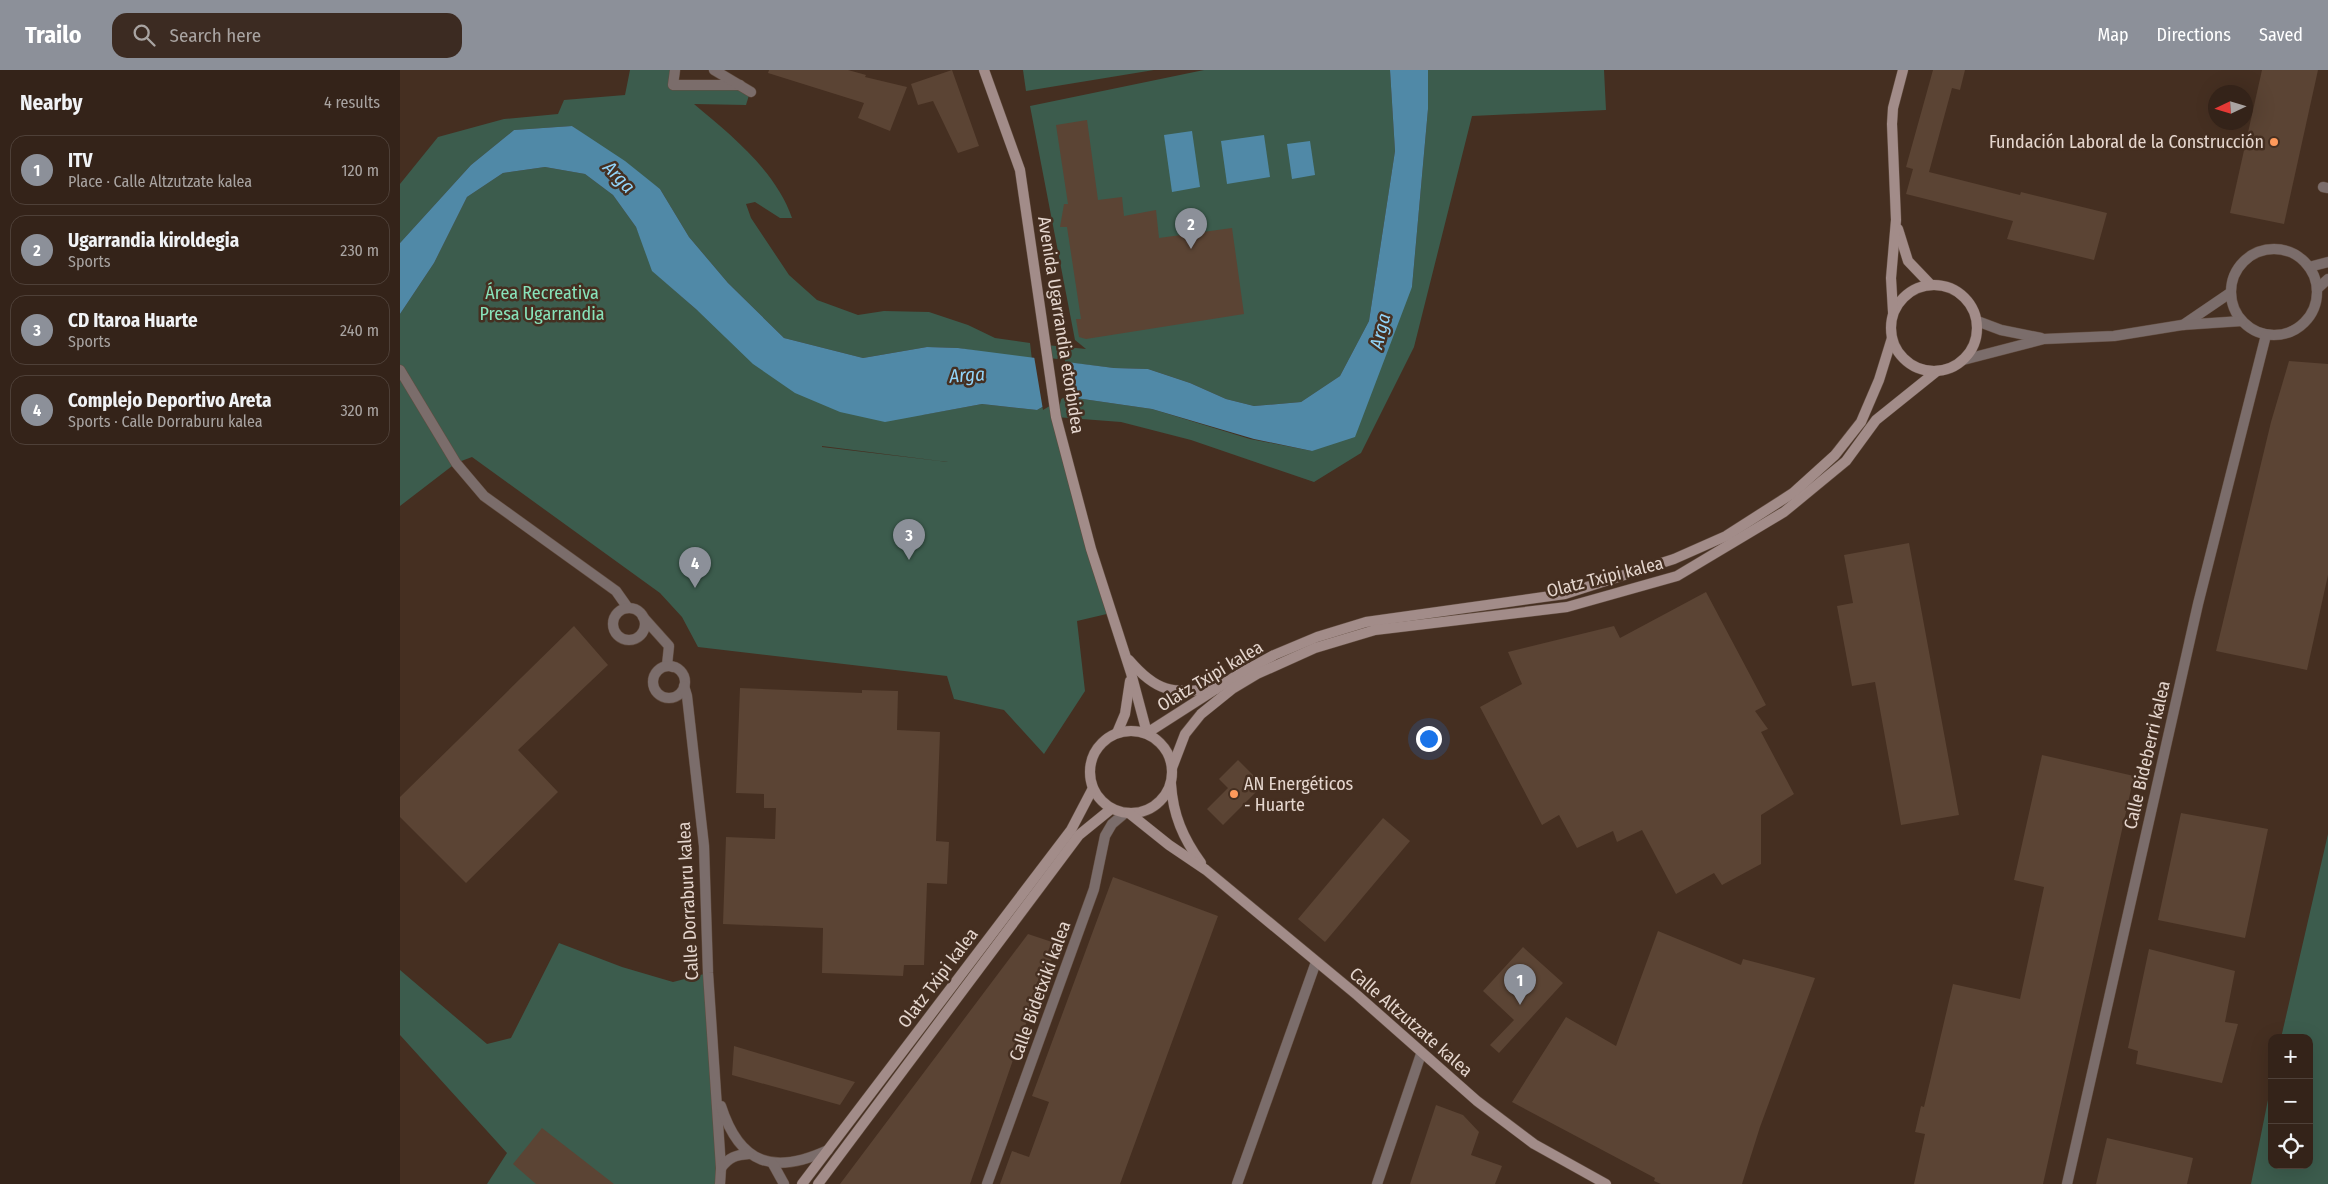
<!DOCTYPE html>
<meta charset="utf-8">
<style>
:root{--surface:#342319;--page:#3c2b22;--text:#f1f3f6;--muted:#a9a4a2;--line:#4e4038;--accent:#8c9099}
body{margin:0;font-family:"Fira Sans Condensed",sans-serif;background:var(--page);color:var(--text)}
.controls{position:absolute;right:15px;bottom:15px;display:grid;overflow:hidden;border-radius:10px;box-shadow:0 5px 20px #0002}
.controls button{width:45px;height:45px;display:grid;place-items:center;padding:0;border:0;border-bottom:1px solid var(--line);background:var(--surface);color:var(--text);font:25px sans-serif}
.compass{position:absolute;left:1808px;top:15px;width:45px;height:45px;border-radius:50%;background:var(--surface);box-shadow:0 5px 20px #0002;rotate:266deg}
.you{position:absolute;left:1028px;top:668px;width:18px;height:18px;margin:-12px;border:4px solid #fff;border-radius:50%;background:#1a73e8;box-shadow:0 0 0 8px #1a73e833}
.badge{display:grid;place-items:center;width:32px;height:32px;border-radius:50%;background:var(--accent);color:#fff;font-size:16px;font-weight:700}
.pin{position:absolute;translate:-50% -41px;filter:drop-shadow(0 1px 2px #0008)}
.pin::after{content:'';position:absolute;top:26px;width:18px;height:15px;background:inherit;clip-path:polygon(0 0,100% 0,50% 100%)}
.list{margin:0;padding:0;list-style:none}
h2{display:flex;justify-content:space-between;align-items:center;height:65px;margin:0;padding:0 20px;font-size:21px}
h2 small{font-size:16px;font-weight:400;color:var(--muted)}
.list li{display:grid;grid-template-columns:32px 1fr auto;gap:15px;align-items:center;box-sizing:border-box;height:70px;margin:0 10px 10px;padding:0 10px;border:1px solid var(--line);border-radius:15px}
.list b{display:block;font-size:19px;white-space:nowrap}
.list p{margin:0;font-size:16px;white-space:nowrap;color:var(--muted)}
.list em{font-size:16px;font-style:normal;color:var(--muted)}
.icon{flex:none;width:28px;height:28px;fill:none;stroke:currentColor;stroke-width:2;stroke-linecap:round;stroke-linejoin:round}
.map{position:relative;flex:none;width:1928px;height:1114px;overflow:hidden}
header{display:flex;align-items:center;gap:30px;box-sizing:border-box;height:70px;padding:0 25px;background:var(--accent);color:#fff}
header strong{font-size:24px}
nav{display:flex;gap:28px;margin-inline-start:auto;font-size:18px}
.search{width:350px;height:45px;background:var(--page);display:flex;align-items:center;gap:12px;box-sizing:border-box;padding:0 18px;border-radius:15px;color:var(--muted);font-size:19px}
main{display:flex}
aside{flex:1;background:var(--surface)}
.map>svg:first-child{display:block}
.green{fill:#3c5c4d;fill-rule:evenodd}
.water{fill:#5089a7}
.pier{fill:#452f21}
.building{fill:#5b4434}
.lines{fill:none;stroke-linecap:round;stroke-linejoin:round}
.street-casing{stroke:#624d40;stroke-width:11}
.secondary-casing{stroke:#624d40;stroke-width:11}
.street{stroke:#7b6d6b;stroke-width:10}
.secondary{stroke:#a28c89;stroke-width:10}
.poi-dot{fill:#ff9a5b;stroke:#452f21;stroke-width:2}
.labels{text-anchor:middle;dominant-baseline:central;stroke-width:5;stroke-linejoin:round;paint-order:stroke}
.poi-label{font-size:18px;fill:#e5d6ce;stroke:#452f21;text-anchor:end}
.park-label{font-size:18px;fill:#88e3ba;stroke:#452f21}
.street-label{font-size:18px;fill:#e5d6ce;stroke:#452f21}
.water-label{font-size:19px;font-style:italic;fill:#92d4f9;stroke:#452f21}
</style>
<header>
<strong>Trailo</strong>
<div class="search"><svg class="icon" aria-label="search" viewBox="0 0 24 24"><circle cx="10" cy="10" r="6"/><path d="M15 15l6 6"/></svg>Search here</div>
<nav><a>Map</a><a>Directions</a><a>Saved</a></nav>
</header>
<main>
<aside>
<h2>Nearby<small>4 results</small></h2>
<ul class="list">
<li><span class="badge">1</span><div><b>ITV</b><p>Place · Calle Altzutzate kalea</p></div><em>120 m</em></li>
<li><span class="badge">2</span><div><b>Ugarrandia kiroldegia</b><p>Sports</p></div><em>230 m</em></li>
<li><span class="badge">3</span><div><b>CD Itaroa Huarte</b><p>Sports</p></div><em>240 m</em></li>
<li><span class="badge">4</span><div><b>Complejo Deportivo Areta</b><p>Sports · Calle Dorraburu kalea</p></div><em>320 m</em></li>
</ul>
</aside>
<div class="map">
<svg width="1928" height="1114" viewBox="0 0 1928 1114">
<rect width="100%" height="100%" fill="#452f21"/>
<!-- green -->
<g class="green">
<path d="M 230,0 L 272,0 L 269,17 L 335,17 L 350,22 L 346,35 L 294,34 C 331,65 376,101 392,148 L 380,148 L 355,132 L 346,134 L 351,148 L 389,205 L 417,230 L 458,245 L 484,241 L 529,242 L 568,255 L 595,268 L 630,273 L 632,290 L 558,278 L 527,277 L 463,288 L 384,268 L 328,213 L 289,167 L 260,119 L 172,56 L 114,60 L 71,95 L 0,173 L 0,114 L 38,67 L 104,49 L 158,44 L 164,30 L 225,25 Z"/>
<polygon points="623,0 754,0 626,21"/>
<polygon points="804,0 990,0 995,81 969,251 940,306 901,332 854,336 826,329 790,313 748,299 714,298 648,290 646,275 686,279 675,270 630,36"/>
<path d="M 1028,0 L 1204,0 L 1206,40 L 1072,46 L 1014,277 L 961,383 L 914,412 L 791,370 L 721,352 L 656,347 L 711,543 L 677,551 L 685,621 L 644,684 L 604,640 L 554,629 L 547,606 L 298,577 L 282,547 L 260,523 L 72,387 L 56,393 L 0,436 L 0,244 L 34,193 L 67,127 L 103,103 L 145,97 L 185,104 L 213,125 L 236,157 L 255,203 L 297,240 L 522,345 L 582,334 L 637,340 L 654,331 L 657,346 L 662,326 L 752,339 L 850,369 L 912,381 L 1012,217 L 1028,39 ZM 422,376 L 548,392 L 422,377 Z"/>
<polygon points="1928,764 1928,1114 1851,1114 1872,1010 1872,1095 1909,1095 1909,968 1881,968"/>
<polygon points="159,873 222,897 273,912 308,903 320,1114 87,1114 107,1083 0,965 0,900 87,974 111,968"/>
</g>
<!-- water -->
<g class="water">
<polygon points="990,0 1028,0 1028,39 1012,217 955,367 912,381 854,369 752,339 662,326 637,340 582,334 485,352 440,342 395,323 353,294 297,240 252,201 236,157 213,125 185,104 145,97 103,103 67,127 34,193 0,244 0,173 71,95 114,60 172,56 225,91 260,119 289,167 328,213 384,268 463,288 527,277 558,278 714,298 748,299 790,313 826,329 854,336 901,332 940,306 969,251 995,81"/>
<polygon points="792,61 800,117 772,122 764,65"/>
<polygon points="864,65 870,107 827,114 821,71"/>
<polygon points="910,71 915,105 892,109 887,74"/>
</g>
<!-- pier -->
<polygon class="pier" points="634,286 665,290 671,330 663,328 643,340"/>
<!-- building -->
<g class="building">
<polygon points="369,0 448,0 466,5 465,7 507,17 490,61 458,48 464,33 368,3"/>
<polygon points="552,0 579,76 558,83 533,31 518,35 511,14"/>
<polygon points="1533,0 1565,0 1560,20 1552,18 1529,102 1620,125 1621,122 1707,143 1694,190 1607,169 1613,151 1506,124 1513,99 1506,97"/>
<polygon points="1862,0 1918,0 1884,154 1830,143"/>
<polygon points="687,50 698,130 722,127 724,146 756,140 759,168 832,158 844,244 686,269 679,267 676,249 681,249 667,157 660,157 664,134 668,134 656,55"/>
<polygon points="1889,291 1928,294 1928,505 1907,600 1816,581 1871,352"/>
<polygon points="1509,473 1559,745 1501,755 1475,612 1452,616 1437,536 1453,533 1444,485"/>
<polygon points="1306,522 1366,635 1355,641 1368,659 1361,662 1394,724 1361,745 1361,794 1322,815 1314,803 1276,824 1242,760 1217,772 1213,761 1177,778 1159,745 1142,755 1080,637 1122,614 1108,582 1214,556 1220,568"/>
<polygon points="174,556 208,595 118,680 158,722 66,813 0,747 0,727"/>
<polygon points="340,618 462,623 462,620 498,621 497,660 540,662 536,771 549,772 547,814 527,813 524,895 504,895 503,906 422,903 423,858 323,854 326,767 375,769 376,738 364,738 364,724 336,723"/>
<polygon points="1642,685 1734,706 1643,1114 1514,1114 1525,1064 1515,1062 1521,1036 1524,1037 1553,914 1620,929 1644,817 1614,810"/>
<polygon points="838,690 863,715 823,755 807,739 828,718 819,709"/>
<polygon points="1781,743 1868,759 1845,868 1758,850"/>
<polygon points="983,748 1010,771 925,872 898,849"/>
<polygon points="713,807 818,846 720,1114 600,1114 612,1081 629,1087 649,1032 632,1026"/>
<polygon points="1258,861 1341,895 1343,889 1415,908 1360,1057 1342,1114 1261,1114 1254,1111 1255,1108 1112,1032 1166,947 1216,976"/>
<polygon points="628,864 658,874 622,964 570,1114 440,1114"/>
<polygon points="1123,877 1163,913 1099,983 1090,975 1114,950 1083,921"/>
<polygon points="1749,879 1835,901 1825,952 1838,954 1822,1013 1736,994 1738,981 1728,978"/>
<polygon points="334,976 455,1012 440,1035 332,1005"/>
<polygon points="1036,1035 1063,1045 1079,1062 1071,1085 1102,1096 1095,1114 1010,1114"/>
<polygon points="142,1058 214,1114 136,1114 113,1094"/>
<polygon points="1707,1068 1793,1088 1787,1114 1696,1114"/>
</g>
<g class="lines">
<!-- street casing -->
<g class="street-casing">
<g id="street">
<polyline points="275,0 273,15 340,15"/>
<polyline points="314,0 351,22"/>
<polyline points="1923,117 1928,118"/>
<circle cx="1874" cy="222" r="43"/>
<polyline points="1909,197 1928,192"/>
<polyline points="1917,219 1928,209"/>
<polyline points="1577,251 1601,260 1641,268"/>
<polyline points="1783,255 1830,223"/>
<polyline points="1563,290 1644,269 1714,266 1782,255 1842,251"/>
<polyline points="0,300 56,393 84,426 216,521 228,538"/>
<circle cx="229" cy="554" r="16"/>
<polyline points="243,547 269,576 267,595 273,597"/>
<circle cx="269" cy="612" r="16"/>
<polyline points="284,616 287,626 304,776 308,903 321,1098 320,1114"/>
<path d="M 321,1036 C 340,1095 374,1105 428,1080"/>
<polyline points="373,1094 384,1114"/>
<path d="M 321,1098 C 329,1087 336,1085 349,1084"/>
<polyline points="587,1114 694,819 705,766 712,754 725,743"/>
<polyline points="837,1114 916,892"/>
<polyline points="977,1114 1021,984"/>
<polyline points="1667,1114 1798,534 1866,265"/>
</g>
</g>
<!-- secondary casing -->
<g class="secondary-casing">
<g id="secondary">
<polyline points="584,0 620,100 656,347 691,479 731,603 747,663 836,606 874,585 917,567 966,552 1165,524 1274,489 1326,466 1393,423 1435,385 1461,352 1479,310 1492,268"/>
<polyline points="1498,159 1508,191 1530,214"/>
<circle cx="1534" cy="258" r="43"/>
<polyline points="1493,242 1491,208 1496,150 1492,54 1493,38 1503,0"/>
<path d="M 729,590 C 759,625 773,622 816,619"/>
<circle cx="731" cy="702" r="41"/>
<polyline points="717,663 725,644 730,611"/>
<polyline points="772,698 785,664 801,644 832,619 857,604 915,578 975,560 1167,537 1277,506 1384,442 1446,391 1476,350 1537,301"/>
<path d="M 771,714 C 773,745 783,768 801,793"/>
<polyline points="729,743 769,775 806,800 957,925 1077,1031 1134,1074 1206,1114"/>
<polyline points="402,1114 671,760 693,718"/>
<polyline points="418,1114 679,765 711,739"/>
</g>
</g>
<!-- street -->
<use href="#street" class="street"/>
<!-- secondary -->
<use href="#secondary" class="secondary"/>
</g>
<!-- markers -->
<g class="poi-dot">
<circle cx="1874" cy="72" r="5"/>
<circle cx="834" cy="724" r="5"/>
</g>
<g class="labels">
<!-- poi labels -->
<g class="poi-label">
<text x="1864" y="72">Fundación Laboral de la Construcción</text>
<text x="844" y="714" text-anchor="start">AN Energéticos<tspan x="844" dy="21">- Huarte</tspan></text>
</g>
<!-- park labels -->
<g class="park-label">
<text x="142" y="223">Área Recreativa<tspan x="142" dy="21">Presa Ugarrandia</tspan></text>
</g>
<!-- street labels -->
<g class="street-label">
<text transform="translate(661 255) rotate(81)">Avenida Ugarrandia etorbidea</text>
<text transform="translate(1205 507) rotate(-14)">Olatz Txipi kalea</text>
<text transform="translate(810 606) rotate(-31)">Olatz Txipi kalea</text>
<text transform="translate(1747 685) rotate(-77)">Calle Bideberri kalea</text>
<text transform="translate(288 831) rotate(-93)">Calle Dorraburu kalea</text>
<text transform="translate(538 908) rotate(-53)">Olatz Txipi kalea</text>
<text transform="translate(640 921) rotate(-70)">Calle Bidetxiki kalea</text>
<text transform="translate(1011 952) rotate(41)">Calle Altzutzate kalea</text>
</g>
<!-- water labels -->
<g class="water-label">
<text transform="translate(219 107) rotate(46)">Arga</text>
<text transform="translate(980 261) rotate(-76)">Arga</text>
<text transform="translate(567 305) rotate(-4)">Arga</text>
</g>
</g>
</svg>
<div class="controls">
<button>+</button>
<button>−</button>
<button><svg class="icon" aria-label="locate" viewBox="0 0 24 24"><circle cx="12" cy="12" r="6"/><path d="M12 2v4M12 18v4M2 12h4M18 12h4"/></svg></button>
</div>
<svg class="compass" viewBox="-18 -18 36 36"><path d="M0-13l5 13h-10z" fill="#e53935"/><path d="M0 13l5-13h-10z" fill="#a9a4a2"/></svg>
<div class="you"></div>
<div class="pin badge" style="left:1120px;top:935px">1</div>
<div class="pin badge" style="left:791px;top:179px">2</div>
<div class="pin badge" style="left:509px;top:490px">3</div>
<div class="pin badge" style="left:295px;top:518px">4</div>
</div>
</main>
